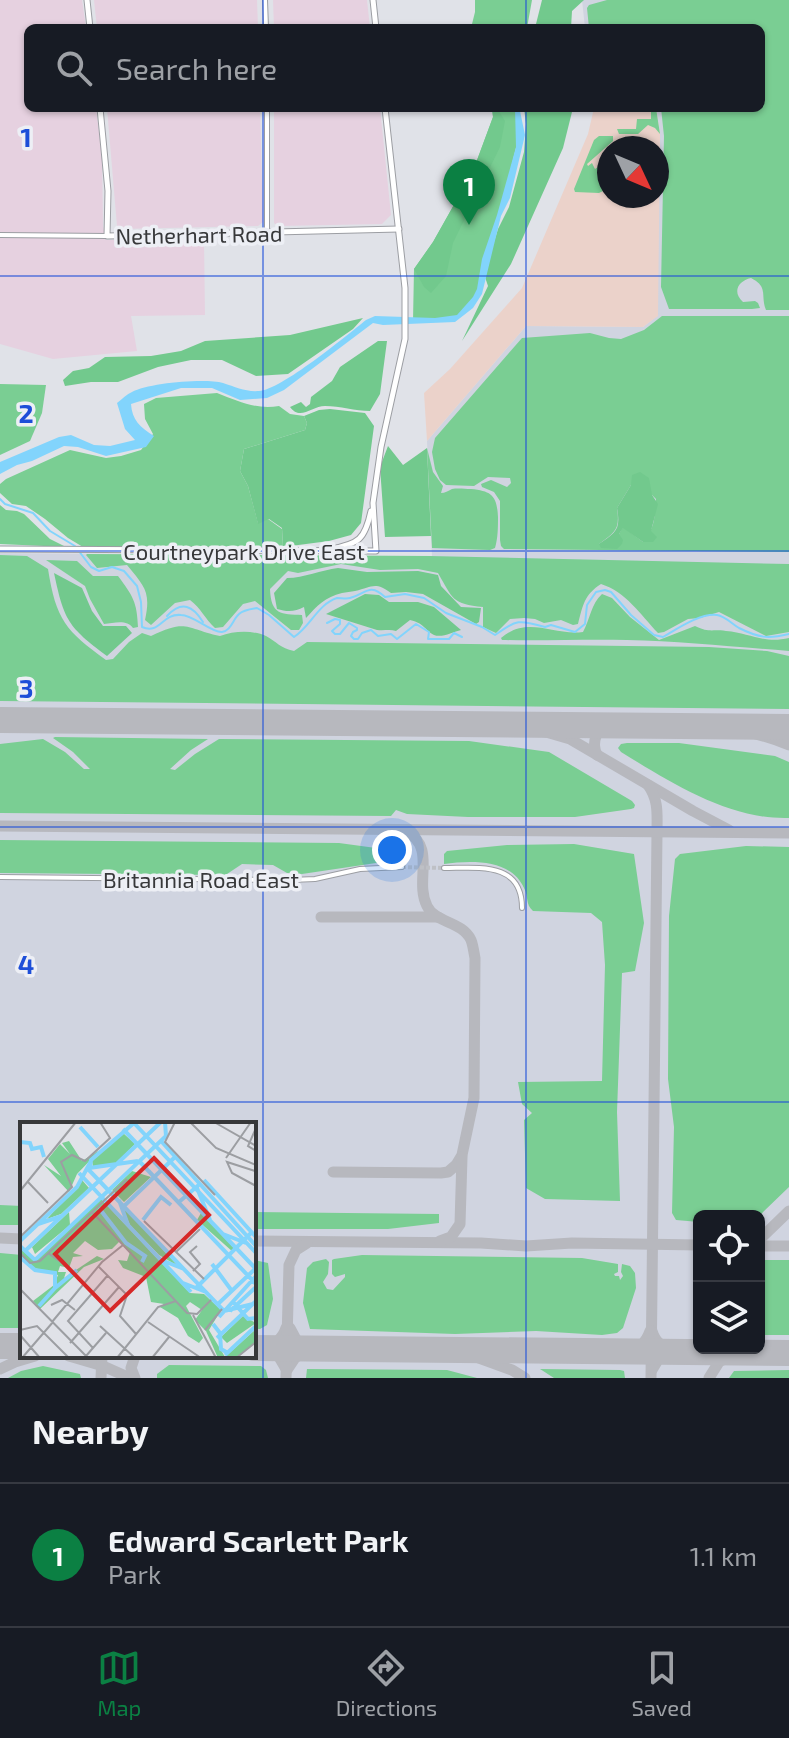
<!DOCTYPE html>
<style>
:root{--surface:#171b24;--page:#242831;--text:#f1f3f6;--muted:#9ea1a6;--line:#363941;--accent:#0b8043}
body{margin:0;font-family:"Exo 2",sans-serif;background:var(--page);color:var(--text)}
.controls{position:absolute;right:24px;bottom:24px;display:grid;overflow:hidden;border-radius:12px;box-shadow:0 2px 6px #0004}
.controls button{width:72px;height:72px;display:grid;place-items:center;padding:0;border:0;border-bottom:2px solid var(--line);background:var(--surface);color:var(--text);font:40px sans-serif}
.compass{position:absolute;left:597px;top:136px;width:72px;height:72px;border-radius:50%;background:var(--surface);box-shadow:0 2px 6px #0004;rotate:134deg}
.you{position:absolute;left:392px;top:850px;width:28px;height:28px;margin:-20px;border:6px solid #fff;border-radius:50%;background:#1a73e8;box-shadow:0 0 0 12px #1a73e833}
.badge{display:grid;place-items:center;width:52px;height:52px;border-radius:50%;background:var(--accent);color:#fff;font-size:26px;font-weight:700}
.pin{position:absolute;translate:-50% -66px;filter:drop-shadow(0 2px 4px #0008)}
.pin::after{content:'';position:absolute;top:42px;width:28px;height:24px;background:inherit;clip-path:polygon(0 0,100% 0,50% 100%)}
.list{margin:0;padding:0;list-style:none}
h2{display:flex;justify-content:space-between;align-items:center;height:104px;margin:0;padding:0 32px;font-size:34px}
h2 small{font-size:26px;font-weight:400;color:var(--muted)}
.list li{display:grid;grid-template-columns:52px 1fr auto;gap:24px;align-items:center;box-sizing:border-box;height:144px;padding:0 32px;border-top:2px solid var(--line)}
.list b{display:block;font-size:30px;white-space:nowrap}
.list p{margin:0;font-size:26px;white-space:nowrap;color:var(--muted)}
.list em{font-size:26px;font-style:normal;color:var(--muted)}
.icon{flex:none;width:44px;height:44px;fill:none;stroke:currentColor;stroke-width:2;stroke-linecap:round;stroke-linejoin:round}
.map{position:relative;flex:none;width:789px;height:1378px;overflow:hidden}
.search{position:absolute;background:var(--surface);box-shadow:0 2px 6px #0004;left:24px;right:24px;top:24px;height:88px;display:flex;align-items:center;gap:20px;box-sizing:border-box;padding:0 28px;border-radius:12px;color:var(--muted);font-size:30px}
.sheet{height:248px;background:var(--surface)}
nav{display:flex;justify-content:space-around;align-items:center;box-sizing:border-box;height:112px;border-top:2px solid var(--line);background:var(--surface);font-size:22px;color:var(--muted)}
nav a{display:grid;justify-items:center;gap:4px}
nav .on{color:var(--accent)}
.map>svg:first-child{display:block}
.built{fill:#d0d4e0;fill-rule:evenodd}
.industrial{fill:#e6d1e0}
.education{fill:#ebd2ca;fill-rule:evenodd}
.green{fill:#7ace93;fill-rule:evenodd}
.forest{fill:#72c98d}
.water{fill:#82d4fc}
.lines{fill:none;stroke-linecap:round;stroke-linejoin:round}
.stream{stroke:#82d4fc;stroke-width:2}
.taxiway{stroke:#b7b8be;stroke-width:11}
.runway{stroke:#b7b8be;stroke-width:26}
.minor-tunnel{stroke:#bec0c5;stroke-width:4;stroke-dasharray:4 2;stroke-linecap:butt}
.minor-casing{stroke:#9c9ea3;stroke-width:6}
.tertiary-casing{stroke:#9c9ea3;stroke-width:7}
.minor{stroke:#fff;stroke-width:4}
.tertiary{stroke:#fff;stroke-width:5}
.grid{fill:none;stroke:#1d4ed8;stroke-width:2;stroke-opacity:0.55}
.labels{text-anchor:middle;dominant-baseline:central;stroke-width:7;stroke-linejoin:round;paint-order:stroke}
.street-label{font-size:22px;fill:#37383a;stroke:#edeff5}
.inset-river{fill:none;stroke:#82d4fc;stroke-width:4}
.inset-road{fill:none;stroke:#9c9ea2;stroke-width:2}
.view{fill:#d62828;fill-opacity:0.15;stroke:#d62828;stroke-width:4}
.inset-edge{fill:none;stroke:#37383a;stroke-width:4}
.grid-label{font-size:26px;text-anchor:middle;font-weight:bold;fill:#1d4ed8;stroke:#edeff5;stroke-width:7;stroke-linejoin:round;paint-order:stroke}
</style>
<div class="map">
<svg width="789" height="1378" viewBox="0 0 789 1378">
<rect width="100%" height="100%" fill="#e0e2e8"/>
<!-- built -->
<path class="built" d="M 582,0 L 789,0 L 789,1378 L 0,1378 L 0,553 L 432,557 L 427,441 L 526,326 L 643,327 L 657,316 L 660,134 L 656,108 L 761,108 L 761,28 L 585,28 ZM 22,1124 L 254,1124 L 254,1356 L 22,1356 ZM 699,1216 L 759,1216 L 759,1348 L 699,1348 Z"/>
<!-- industrial -->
<g class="industrial">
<polygon points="0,0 82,0 86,28 28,28 28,108 96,108 102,157 103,226 106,240 204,239 205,315 131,316 137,351 53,359 0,344"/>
<polygon points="94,0 257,0 258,28 97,28"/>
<polygon points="273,0 367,0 370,28 274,28"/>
<polygon points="107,108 260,108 263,222 258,226 121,229 117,226"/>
<polygon points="274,108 380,108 391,215 382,224 278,226 274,223"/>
</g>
<!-- education -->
<path class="education" d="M 594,108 L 656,108 L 660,134 L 658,316 L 643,327 L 526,326 L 427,441 L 424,393 L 450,369 L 522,288 L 588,134 ZM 609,148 L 657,148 L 657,196 L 609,196 Z"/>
<!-- green -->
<g class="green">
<polygon points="475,0 532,0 527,28 471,28 475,12"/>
<path d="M 607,0 L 789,0 L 789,310 L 766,310 C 760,295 769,287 751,278 C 738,281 732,292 743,302 L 755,301 L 758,303 L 760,308 L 752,309 L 669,309 L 661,287 L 664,136 L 661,108 L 761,108 L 761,28 L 589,28 L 587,8 L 589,5 Z"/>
<polygon points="492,108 519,108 519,136 480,290 458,317 413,321 414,269 433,242 473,171 493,117"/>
<polygon points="615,108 656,108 660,134 655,128 648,125 638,134 619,134 617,129 636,129 637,119 651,119 651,110"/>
<polygon points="599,136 613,136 613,141 587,164 588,166 592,163 595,169 609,159 609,166 604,174 605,190 599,193 575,192 574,189 594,140"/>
<path d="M 662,316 L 789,316 L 789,552 L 504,549 L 501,546 L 500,540 L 500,501 L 494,492 L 482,487 L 481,484 L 491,480 L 507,487 L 511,483 L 510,478 L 488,477 L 474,486 L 446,485 L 440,480 L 435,469 L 432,452 L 435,438 L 522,338 L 590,333 L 609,338 L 621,339 L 644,330 ZM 631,485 L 652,495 L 656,499 C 654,518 656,526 643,542 L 623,527 L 619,534 L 599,544 C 616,532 620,529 617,508 Z"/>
<polygon points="0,384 46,385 42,413 30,441 0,455"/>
<path d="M 217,393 C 238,401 256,410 279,406 L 290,414 L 304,416 L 307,423 L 305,430 L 244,449 L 240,471 L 248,486 L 258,523 L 268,519 L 282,529 L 283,547 L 83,547 L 68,538 L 45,519 L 26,506 L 12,504 L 0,493 L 0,484 L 6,479 L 70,450 L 106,458 L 121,456 L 141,450 L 153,434 L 145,419 L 144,404 L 156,398 Z"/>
<path d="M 427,448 L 433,472 L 443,486 L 441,493 C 445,493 448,491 452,489 C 458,488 465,489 471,489 C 492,491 497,496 498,517 C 498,527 498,538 495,548 L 490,550 L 432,548 Z"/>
<polygon points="0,505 6,510 17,511 24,514 50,539 66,547 0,544"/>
<path d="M 87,554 L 430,556 L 789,564 L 789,632 L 766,636 L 719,612 L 700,618 L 688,619 L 664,632 L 658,633 C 640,614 626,592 601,584 C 584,595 583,605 578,624 L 573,625 L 561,620 L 544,623 L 535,619 L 524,618 L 510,619 L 496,633 L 483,627 L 483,607 C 452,604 453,599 438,573 L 418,569 L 380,570 L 341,564 L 298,573 L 288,571 L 270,589 C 271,615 281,614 302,615 L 303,623 L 299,630 L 291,630 L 255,601 L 243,604 L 223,627 L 215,628 C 205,619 201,608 190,600 L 175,603 L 151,625 L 145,620 C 151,592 145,587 127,565 L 97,568 L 86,555 Z"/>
<path d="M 0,555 L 27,556 L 48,569 C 56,620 66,631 106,660 L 113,659 L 129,642 L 142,633 L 151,636 C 188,618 186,629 220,636 C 234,631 252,630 266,636 C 277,642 280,648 294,651 L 307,642 L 709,647 L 767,651 L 789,656 L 789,709 L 0,701 Z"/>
<path d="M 46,560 L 77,561 L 93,576 L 118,576 C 133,596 137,602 138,627 L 133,628 C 127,619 114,623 104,624 L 90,599 L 85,586 Z"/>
<path d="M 602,594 L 612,598 L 630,617 L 659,640 L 695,626 C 709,633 711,629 726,631 C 750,633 764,644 789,638 L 789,651 C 735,647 681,641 627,640 C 586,639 544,641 502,640 L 501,638 C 528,615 553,636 583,632 C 590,619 591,604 602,594 Z"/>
<polygon points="55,737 208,739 191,750 170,769 175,770 195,754 219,739 469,741 549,752 632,801 635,805 634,808 631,809 575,817 468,817 407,814 396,810 391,816 0,813 0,744 43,739 65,752 84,769 90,769 73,752 53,738"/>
<path d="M 627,743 L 679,743 L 775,756 L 789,762 L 789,818 C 729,820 670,782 621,752 L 618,748 L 621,744 Z"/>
<polygon points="0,840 339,843 398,851 402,854 402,864 376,863 302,874 287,873 273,865 242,864 227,874 223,875 0,873"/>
<path d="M 574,844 L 634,854 L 644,923 L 635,971 L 622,973 L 617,1112 L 620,1201 L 545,1199 L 526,1188 L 524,1120 L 532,1113 L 522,1104 L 518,1082 L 602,1081 L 605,965 L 602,922 L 591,913 L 533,911 C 525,904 529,897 524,888 C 511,859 472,860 444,864 L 444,854 L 447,851 L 507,845 Z"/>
<polygon points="746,846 789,847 789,1187 759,1216 699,1216 699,1222 676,1220 672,1213 674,1127 668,1079 669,916 675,859 680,854"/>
<polygon points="0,1205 22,1206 22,1225 0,1225"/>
<polygon points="254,1212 439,1214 439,1223 388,1229 254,1229"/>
<polygon points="0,1253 22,1255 22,1328 0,1328"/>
<polygon points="362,1255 582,1258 618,1264 618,1272 614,1274 615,1276 619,1276 620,1280 623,1276 621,1272 622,1264 630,1266 635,1273 636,1288 623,1328 617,1333 602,1335 536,1331 455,1334 310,1329 303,1303 307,1268 313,1262 326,1259 329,1262 328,1274 323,1282 327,1289 333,1290 345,1277 345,1274 335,1277 332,1274 332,1260 334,1259"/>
<polygon points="254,1260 268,1263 273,1299 267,1325 260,1329 254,1329"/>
<polygon points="765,1260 789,1260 789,1335 759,1335 759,1266"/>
<polygon points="169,1365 261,1366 266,1370 268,1378 157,1378 157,1374"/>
<polygon points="43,1366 80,1374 81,1378 8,1378 21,1371"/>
<polygon points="307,1369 447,1370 477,1378 306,1378"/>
<polygon points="540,1369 620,1370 624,1371 625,1378 554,1378"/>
<polygon points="789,1370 789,1378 729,1378 734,1371"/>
</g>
<!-- forest -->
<g class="forest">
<polygon points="542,0 584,0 572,11 571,28 535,28"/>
<polygon points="492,108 497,108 505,121 500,147 453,243 446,276 431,293 424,287 414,269 433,242 473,171 493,117"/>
<polygon points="524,108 573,108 563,148 511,264 462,341 488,286 484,274 498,229 509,207 524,152 526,124"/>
<polygon points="363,318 353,329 288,374 256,376 222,360 191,360 158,367 118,382 91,382 65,386 63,380 73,371 89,368 105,357 151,356 181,351 205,341 290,335"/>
<path d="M 378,341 L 387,341 L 380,394 L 370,411 C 355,411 340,406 325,406 C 312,406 300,421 290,407 L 301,402 L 306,407 L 310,404 L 311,397 L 332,381 L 340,367 Z"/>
<polygon points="330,409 365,413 374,426 361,523 351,535 329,541 283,547 282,528 269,519 258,524 248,486 240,471 244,449 305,430 307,423 304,416 319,410"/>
<polygon points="388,446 403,465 427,448 431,536 385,537 380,467"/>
<path d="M 640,472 L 649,478 L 652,495 L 658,504 L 651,531 L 657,537 L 653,542 L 643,542 L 623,528 L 619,534 L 623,540 L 622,544 L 617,549 L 601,548 L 599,544 C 616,532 621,530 617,508 L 631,485 L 632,475 Z"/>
<path d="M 338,568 L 367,572 L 418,571 L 438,575 L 441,586 L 461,607 L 481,608 L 479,622 L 476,624 L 423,594 L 406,592 L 391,593 C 375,581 372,587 355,591 C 351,592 346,592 342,593 C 325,597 317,606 306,618 L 304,607 C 295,612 287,612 277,609 L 274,593 L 287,578 C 304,578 321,570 338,568 Z"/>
<path d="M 54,573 L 82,588 L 92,611 L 103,626 L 126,626 L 132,633 L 107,656 C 68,627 64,620 54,573 Z"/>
<path d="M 365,594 L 379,595 L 389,602 L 418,602 L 434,607 L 461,630 C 453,632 442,638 434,635 C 424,630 426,624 410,620 L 396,631 C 390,629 384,631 377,630 C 360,625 343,619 326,614 Z"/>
</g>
<!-- water -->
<path class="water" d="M 515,108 L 522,108 L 520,111 L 525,135 L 510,198 L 501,216 L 482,294 L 473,308 L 455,322 L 383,325 L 373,323 L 284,390 L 267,398 L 240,400 L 212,388 L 181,388 L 131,404 C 132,420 140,427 154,436 L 146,447 L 106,456 L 78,447 L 64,446 L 32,461 L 17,465 L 0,474 L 0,462 L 59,437 L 71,435 L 94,445 L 110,446 L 135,440 L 125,429 L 117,403 C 122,399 127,394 132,392 C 148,383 205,378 223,383 C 236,387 245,392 259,391 C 281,390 346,336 366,320 L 375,316 L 435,318 L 457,315 L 473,297 L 477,289 L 482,259 L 497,215 L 516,147 Z"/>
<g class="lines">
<!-- stream -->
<g class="stream">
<path d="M 0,499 L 5,504 L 33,513 L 50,531 L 75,546 L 91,567 L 99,571 L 112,567 L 124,571 L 137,586 L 141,602 L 142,627 C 160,635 162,613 181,615 C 194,615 211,633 222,632 C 231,631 233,619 239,614 C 243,610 251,609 257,608 L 269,615 L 294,637 C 310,627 318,604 337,598 C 341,598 347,599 350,598 C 366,594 369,582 385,597 L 405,594 L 424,598 L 446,613 L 482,627 L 495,635 C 517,620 518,619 545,627 L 551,625 L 575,632 L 585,624 L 587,605 L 596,592 L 605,590 L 611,592 L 631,615 L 654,635 L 663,637 C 677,629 700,613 717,615 C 725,616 732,624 739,628 C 759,638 768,639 789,634"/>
<path d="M 167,616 C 182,600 193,606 203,622"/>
<polyline points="327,623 335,619 340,620 340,624 332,631 335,634 340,634 349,623 357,628 357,630 353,632 351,636 354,639 358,639 362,633 371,630 378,636 391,634 397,639 416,624 429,632 428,639 449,639 454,633 462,637"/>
</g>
<!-- taxiway -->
<g class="taxiway">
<polyline points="0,721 11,720"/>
<polyline points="491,724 546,732 570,739 693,811 729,830"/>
<path d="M 710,726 C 738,729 763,734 789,745"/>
<path d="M 597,755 C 591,742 596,727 612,725"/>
<path d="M 648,785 C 659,800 657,815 657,832 L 651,1378"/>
<polyline points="0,826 789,833"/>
<polyline points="321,917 438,917"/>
<path d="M 333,1172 L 441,1173 L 448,1172 L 456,1165 L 462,1155 L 474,1098 L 475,958 C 474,953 473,945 471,940 C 462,921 435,923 427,906 C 414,880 437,848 406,831"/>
<polyline points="0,1238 22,1239"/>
<polyline points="759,1240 789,1211"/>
<polyline points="254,1241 481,1243 526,1246 572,1243 699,1245"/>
<polyline points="440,1241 451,1237 460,1224 462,1157"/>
<polyline points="759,1246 789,1246"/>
<path d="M 652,1331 C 656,1344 664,1348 677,1351 L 658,1360 L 652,1370"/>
<polyline points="0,1347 22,1348"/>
<polyline points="457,1350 512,1370 525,1378"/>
<path d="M 624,1351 C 638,1349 645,1345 650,1331"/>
<polyline points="69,1356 103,1366 130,1378"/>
<polyline points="0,1369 15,1362 35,1356"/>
<path d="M 286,1369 L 279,1357 L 262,1348 C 274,1346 282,1340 286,1328"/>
<polyline points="287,1370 295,1358 310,1348 298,1343 290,1328"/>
<polyline points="101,1378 102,1356"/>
<polyline points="135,1378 131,1368 135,1356"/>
<polyline points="286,1378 289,1265 296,1250 307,1243"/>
<polyline points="709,1378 719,1362 738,1352"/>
</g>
<!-- runway -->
<g class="runway">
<polyline points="0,720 789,727"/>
<polyline points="0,1346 22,1346"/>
<polyline points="254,1348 789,1353"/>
</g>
<!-- minor-tunnel -->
<polyline class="minor-tunnel" points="402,867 444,868"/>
<!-- minor casing -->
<g class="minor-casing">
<g id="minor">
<polyline points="265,0 266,28"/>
<polyline points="267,108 267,232"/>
<polyline points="0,235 107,236"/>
<path d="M 444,868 C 478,868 522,861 522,908"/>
<polyline points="0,877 291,880 315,879 360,869 402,867"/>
</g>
</g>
<!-- tertiary casing -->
<g class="tertiary-casing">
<g id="tertiary">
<polyline points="87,0 90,28"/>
<polyline points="373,0 376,28"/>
<polyline points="100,108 108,191 107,236 399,229"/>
<polyline points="0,549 376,551 373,503 381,447 405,339 405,288 385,108"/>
<path d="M 331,549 C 359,544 365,539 371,511"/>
</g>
</g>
<!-- minor -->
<use href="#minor" class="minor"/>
<!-- tertiary -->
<use href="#tertiary" class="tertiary"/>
</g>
<!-- grid -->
<path class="grid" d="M 263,0 L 263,28M 526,0 L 526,28M 263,108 L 263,1378M 526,108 L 526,1378M 0,276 L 789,276M 0,551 L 789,551M 0,827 L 789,827M 0,1102 L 789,1102"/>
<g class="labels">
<!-- street labels -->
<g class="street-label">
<text transform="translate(199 234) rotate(-1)">Netherhart Road</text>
<text x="244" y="551">Courtneypark Drive East</text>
<text x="201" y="879">Britannia Road East</text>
</g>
</g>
<!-- overview -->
<g transform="translate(20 1122)">
<rect width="236" height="236" fill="#e0e2e8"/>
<path d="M 103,11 L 115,22 L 92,45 L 73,44 L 72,39 ZM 49,19 L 62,39 L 80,28 L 57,52 L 49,70 L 24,43 L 41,54 L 28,37 L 40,22 L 50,32 L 42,21 ZM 112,49 L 131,55 L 104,80 L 92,68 ZM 62,58 L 69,66 L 41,92 L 27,97 ZM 81,77 L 170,171 L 184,172 L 201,188 L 189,208 L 205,235 L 236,207 L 236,220 L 215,236 L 198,236 L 186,209 L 175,198 L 182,188 L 170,180 L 166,184 L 183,216 L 179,221 L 168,214 L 158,196 L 140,185 L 144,182 L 131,180 L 126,155 L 103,146 L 98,138 L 107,139 L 110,130 L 100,119 L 92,127 L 78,128 L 65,119 L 53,131 L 63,134 L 53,135 L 49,146 L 40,144 L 38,150 L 46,150 L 44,156 L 77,134 L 84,137 L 64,145 L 20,187 L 13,179 L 34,163 L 38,153 L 8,144 L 0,134 L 0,126 L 15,140 ZM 103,87 L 108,90 L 158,144 L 139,133 L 110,103 ZM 49,90 L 50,103 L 15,132 L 12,125 ZM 181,91 L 215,127 L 213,130 L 177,98 ZM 223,194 L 236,201 L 207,221 L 201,215 Z" fill="#7ace93"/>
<path class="inset-river" d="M 114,1 L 236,131M 60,5 L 78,25M 103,7 L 236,147M 141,19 L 236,124M 0,20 L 10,21 L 12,27 L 21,25 L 24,35M 120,40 L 236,162M 67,46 L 204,189 L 233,182M 69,46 L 118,39M 70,47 L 71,38 L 114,1M 59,51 L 171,170M 184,58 L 236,115M 177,66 L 190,98M 99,78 L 108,103M 159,80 L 181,61M 79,86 L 106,121 L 125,134 L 122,140M 101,87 L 155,35M 123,98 L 141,75 L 151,83M 18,102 L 42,94M 203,112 L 226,121M 0,119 L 57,65 L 71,39M 0,124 L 15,138 L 146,14 L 145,0M 5,129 L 141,0M 0,135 L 15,148 L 35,151 L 35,166 L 57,148M 141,138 L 164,147M 192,142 L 212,169M 163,161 L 186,170M 175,167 L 231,111M 213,180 L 228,197 L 236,196M 199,181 L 236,146M 19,184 L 35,166M 210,189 L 236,165M 199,195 L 236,154M 193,202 L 200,211 L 201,227 L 208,231M 197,216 L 236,179M 205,233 L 236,204"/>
<path class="inset-road" d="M 155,0 L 145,20 L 195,73M 170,0 L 196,26 L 236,43M 194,0 L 236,24M 236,6 L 228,24 L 236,29M 206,36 L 231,0M 235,49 L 207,40 L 212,51 L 236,64M 8,60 L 28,81M 0,69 L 56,0M 72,90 L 167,191 L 177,192 L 191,178M 124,99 L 184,157M 0,115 L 52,65 L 41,40 L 52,33 L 65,39 L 90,16 L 80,0M 156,130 L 180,107M 0,131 L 10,141 L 20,139 L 107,57M 28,131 L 49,146M 78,144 L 107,173 L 100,194 L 116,212M 173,149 L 180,142 L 170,130 L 177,124M 0,167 L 68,236M 31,183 L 42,178 L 55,188M 173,193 L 196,236M 32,200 L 82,140 L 103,123M 128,200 L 181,236M 80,204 L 115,236M 0,208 L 17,204 L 49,236M 185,208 L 202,187M 0,213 L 20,236M 50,221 L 99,165M 73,226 L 48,199 L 88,153M 66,234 L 86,211M 2,236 L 33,200M 97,236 L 138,185 L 156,179M 132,236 L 149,215M 216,236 L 236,220"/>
<path class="view" d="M 134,36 L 189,93 L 90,189 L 35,132 Z"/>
<rect width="236" height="236" class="inset-edge"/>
</g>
<g class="grid-label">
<text x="26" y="147">1</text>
<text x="26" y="423">2</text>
<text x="26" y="698">3</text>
<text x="26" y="974">4</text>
</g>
</svg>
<div class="controls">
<button><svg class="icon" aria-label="locate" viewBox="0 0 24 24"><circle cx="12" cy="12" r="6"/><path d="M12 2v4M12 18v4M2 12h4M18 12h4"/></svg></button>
<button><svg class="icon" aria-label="layers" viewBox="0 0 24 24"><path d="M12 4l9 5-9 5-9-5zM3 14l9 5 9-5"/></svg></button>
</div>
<svg class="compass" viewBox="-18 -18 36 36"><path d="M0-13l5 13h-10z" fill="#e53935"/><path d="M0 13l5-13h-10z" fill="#9ea1a6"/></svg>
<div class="you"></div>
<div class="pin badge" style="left:469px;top:225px">1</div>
<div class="search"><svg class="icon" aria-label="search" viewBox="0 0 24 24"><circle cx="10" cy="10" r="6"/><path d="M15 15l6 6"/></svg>Search here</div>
</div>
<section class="sheet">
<h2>Nearby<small></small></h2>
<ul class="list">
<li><span class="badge">1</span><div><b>Edward Scarlett Park</b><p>Park</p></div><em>1.1 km</em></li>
</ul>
</section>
<nav>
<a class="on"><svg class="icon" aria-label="map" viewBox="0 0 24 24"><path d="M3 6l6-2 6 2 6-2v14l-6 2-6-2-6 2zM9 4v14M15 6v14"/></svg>Map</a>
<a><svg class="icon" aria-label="directions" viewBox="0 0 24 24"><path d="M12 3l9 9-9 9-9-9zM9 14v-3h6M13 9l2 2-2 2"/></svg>Directions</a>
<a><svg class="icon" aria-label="saved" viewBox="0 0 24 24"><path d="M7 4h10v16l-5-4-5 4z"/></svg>Saved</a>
</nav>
